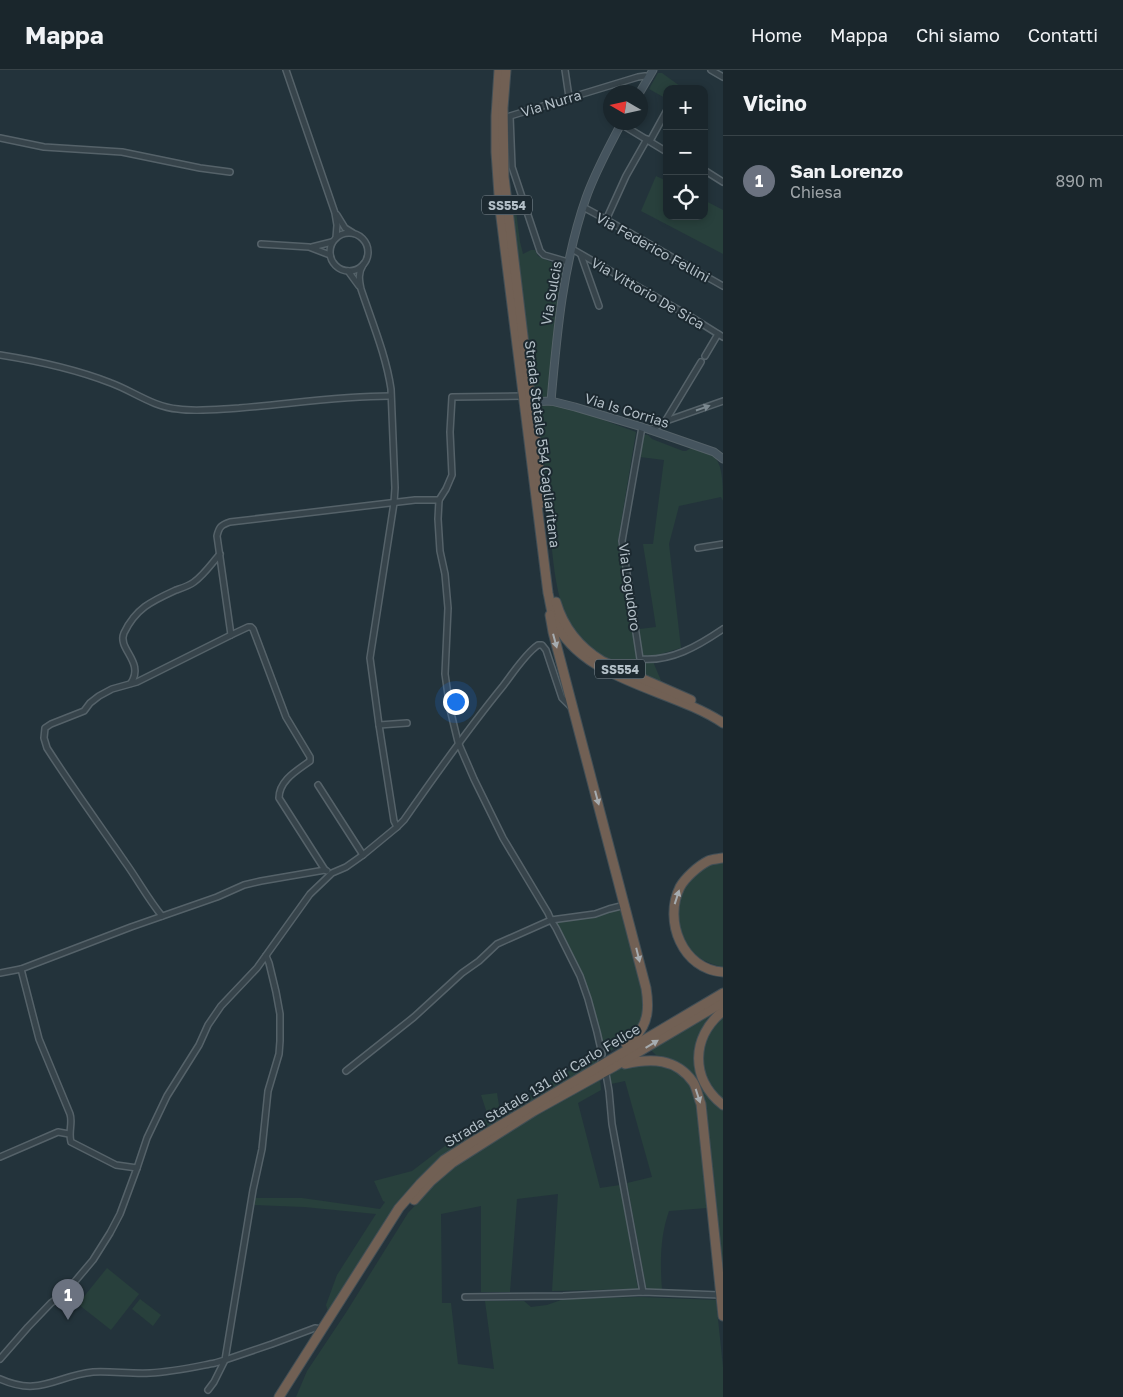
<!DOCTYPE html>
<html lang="it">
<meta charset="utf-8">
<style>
:root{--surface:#1a262c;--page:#232e34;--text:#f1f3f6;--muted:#9fa5a9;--line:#384348;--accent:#8bbbb9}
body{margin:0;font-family:"Golos Text",sans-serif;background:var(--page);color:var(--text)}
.controls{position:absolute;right:15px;top:15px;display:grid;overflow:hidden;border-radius:10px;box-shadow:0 2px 8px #0003}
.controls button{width:45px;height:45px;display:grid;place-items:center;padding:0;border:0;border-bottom:1px solid var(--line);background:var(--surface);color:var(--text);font:25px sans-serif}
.compass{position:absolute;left:603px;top:15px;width:45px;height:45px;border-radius:50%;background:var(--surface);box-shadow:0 2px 8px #0003;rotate:279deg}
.you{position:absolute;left:455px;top:631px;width:18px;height:18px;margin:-12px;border:4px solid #fff;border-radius:50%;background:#1a73e8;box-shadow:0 0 0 8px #1a73e833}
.badge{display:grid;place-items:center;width:32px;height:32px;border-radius:50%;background:var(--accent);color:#fff;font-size:16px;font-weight:700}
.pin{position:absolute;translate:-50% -41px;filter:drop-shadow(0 1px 2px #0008)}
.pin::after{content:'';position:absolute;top:26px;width:18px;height:15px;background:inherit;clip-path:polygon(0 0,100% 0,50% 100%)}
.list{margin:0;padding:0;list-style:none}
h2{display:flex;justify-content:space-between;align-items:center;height:65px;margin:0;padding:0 20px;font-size:21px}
h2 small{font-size:16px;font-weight:400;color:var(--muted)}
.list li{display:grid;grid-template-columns:32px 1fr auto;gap:15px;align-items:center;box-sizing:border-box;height:90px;padding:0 20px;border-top:1px solid var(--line)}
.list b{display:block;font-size:19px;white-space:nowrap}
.list p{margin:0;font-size:16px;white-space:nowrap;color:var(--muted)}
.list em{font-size:16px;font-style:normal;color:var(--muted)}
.icon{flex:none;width:28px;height:28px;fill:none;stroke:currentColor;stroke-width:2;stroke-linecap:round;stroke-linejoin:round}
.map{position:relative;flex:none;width:723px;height:1327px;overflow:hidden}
header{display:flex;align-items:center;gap:30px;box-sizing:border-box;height:70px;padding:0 25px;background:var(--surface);border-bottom:1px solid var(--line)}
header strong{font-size:24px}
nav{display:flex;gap:28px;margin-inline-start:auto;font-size:18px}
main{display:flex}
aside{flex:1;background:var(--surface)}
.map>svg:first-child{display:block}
.green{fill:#28403c}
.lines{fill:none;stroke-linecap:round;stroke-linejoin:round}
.street-casing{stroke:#556269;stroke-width:8}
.secondary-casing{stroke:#556269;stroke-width:9}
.highway-casing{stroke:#424f56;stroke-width:11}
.street{stroke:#37444b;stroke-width:5}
.secondary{stroke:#45545e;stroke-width:7}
.highway{stroke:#716054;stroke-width:9}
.oneway{fill:#7b888f}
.oneway2{fill:#a6acb0}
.labels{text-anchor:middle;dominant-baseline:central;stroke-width:4;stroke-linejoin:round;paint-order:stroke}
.shield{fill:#1c2930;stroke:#86929a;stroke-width:1}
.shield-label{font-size:12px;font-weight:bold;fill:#b3bfc7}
.street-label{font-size:14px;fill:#b3bfc7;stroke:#1c2930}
</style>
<header>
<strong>Mappa</strong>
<nav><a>Home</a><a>Mappa</a><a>Chi siamo</a><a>Contatti</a></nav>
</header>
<main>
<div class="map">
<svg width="723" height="1327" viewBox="0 0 723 1327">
<rect width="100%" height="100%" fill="#23333b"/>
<!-- green -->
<g class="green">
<polygon points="658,3 662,3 684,19 667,19 667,29 649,19"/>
<polygon points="656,106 667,111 667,146 704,146 704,130 723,140 723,184 641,141"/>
<polygon points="512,139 516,141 520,172 523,184 531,180 535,180 538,186 555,194 563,205 555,257 549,320 548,325 545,328 537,328 535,327 534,322"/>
<path d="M 538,335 L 558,336 L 584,343 L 636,362 L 618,471 L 625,504 L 632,560 L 656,557 L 643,474 L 653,474 L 664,390 L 640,387 L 644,365 L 648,365 L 652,369 L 683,381 L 686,381 L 691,378 C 698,381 707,383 714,387 C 723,394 723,417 723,431 L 721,427 L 679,436 L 669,474 L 681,578 L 654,586 L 654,594 L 662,613 C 638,602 602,591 584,573 C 552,542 554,484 548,443 C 544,409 540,375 536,341 Z"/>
<path d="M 723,791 L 723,897 C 710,894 695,888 687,876 C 665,842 683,798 723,791 Z"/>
<polygon points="620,838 622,839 645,928 642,946 637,958 630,966 607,984 601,972 590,927 586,915 557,854 557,852"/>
<polygon points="716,940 707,949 700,962 695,977 694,988 696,1001 723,1038 723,1219 715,1117 701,1020 694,1006 684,996 669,988 656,985 651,980"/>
<path d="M 723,944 L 723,1029 C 705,1013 694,989 706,966 C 710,958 718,951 723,944 Z"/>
<polygon points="599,983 600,992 440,1090 328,1242 326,1235 337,1205 376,1144 304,1137 253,1135 253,1128 302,1128 380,1139 385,1132 383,1131 374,1111 412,1101 450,1072 484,1051 487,1043 481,1025 497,1023 500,1042 508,1040 556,1009"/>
<path d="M 636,993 L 670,995 L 691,1012 L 697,1034 L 707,1138 L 669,1141 C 660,1166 660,1193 662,1220 L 650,1220 L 646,1217 L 627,1113 L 652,1107 L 625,1011 L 611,1014 L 609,1003 Z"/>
<polygon points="600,1009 601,1020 578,1033 600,1118 620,1115 638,1219 552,1221 558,1124 517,1129 510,1222 481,1222 481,1136 441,1144 442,1233 451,1233 458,1294 494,1299 485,1231 524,1231 531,1237 547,1235 564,1229 640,1227 716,1230 723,1297 723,1327 296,1327 307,1301 347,1241 408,1143 442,1107 470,1085 533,1047"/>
<polygon points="107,1198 139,1224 111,1260 78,1234"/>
<polygon points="140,1229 161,1245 153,1256 132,1239"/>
</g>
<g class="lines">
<!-- street casing -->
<g class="street-casing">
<g id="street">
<polyline points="286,0 335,143 337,155 336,168"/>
<polyline points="565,0 569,27"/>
<polyline points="711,0 723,7"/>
<polyline points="621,54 667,82"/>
<polyline points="0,68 44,77 122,82 200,98 230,102"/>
<polyline points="650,71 667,40"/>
<polyline points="704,100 723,112"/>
<path d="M 583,137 C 630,162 676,190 723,216"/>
<polyline points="337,145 345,158 353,163"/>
<polyline points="606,150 626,106 647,69"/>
<circle cx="349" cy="182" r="19"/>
<polyline points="261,174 309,177 330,185"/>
<polyline points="312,177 332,172"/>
<polyline points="572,179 691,247 723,267"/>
<polyline points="581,185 599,236"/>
<polyline points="568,192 544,185 540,181 512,97 510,46 638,7 645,6 649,7"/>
<path d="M 363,195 C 358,203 359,210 361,219 C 372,252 386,285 391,319 L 395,418 L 394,433 L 370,588 L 379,655 L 394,751 L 397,757"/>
<polyline points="348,201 359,216"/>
<path d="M 0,285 C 38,291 75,299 111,313 C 133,321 153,337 178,339 C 197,342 219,339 239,338 C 289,334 339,326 390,326"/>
<polyline points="705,286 718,264"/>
<polyline points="524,326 452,327 450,362 452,405 446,419 439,430 438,449 440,481 445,504 448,538 445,604 450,639 458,672 474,709 503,768 548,843 551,850 595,844 609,839 625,835"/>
<polyline points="666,350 701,292"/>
<path d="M 642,357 L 622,471 L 640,589 C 671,592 698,576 723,559"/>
<polyline points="650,360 666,351 723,331"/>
<polyline points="698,478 723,474"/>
<path d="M 131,613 C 145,592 117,579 124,563 C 136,538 152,531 176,520 C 182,518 189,516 194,512 C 204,505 212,493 220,484"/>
<polyline points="379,655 407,653"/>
<polyline points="318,715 363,785"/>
<path d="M 325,800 L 279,728 C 279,710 298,700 310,691 L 310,687 L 286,647 L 253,559 L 251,557 L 248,557 L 231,565 L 217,466 C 219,457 221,455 230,452 L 415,430 L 439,430"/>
<path d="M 162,846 C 148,829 138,810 125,792 C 99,754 72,717 47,678 L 44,668 L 45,658 L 51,654 L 84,641 L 90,633 L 99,626 L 112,619 L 137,612 L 231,565"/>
<polyline points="0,903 21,899"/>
<polyline points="346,1001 414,947 462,903 479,891 497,874 551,850 556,858 580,906 588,929 597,962 602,984 601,990"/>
<polyline points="606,1004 609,1021 612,1054 643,1222"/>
<polyline points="0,1087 58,1062 69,1064"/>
<path d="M 137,1098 L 116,1095 L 71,1072 C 68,1062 73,1053 70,1044 L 39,969 L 21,899 L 131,857 L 217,827 L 244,815 L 261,811 L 325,800 L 327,801"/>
<polyline points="465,1227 563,1226 643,1222 720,1225"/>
<path d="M 0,1289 L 28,1257 L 51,1233 L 66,1222 L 93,1190 L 110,1163 L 120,1144 L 137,1098 L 147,1068 L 167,1026 L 199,975 L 208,955 L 221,936 L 257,898 L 310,824 L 332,803 L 346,797 L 363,785 L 397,757 L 404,750 C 436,704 468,659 503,616 C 513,603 525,584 538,575 L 542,575 L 546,580 L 562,628 L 571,637"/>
<path d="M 0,1309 C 40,1327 55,1306 93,1302 C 112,1301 131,1304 150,1303 C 172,1302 194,1297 215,1293 L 225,1290 L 253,1120 L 262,1079 L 268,1021 L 279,984 L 280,971 L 280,944 L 276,922 L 269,893 L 266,886"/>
<polyline points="208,1320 214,1312 225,1290 272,1274 315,1258 322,1259"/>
</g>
</g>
<!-- secondary casing -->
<g class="secondary-casing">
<g id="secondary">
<polyline points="640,22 653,0"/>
<path d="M 551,331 C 557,262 563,194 586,128 C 595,102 609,77 622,52"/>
<polyline points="531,332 551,331 575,337 642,357 714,382 723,389"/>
</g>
</g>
<!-- highway casing -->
<g class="highway-casing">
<g id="highway">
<path d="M 499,0 L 496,46 L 496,82 L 500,139 L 548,523 C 550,531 551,541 554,549 C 581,611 671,618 723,653"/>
<polyline points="506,0 503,38 504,107 543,433"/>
<path d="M 556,532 C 564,559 579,577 602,591 L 691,630"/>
<path d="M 550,545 L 553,562 L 646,918 C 649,936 649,953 635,967 C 633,970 629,971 626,974"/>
<path d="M 723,788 C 718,789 712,789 708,791 C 698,796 685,808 680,817 C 663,851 683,900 723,902"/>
<path d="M 723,941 C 691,967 690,1009 723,1035"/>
<path d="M 625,994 C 651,988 676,988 693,1012 C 697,1018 698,1027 701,1034 L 723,1246"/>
<polyline points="414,1130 431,1111 452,1093 534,1041 615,996 723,932"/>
<polyline points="279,1327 399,1138 420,1114 444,1090 472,1072 723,923"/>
</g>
</g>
<!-- street -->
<use href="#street" class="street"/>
<!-- secondary -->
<use href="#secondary" class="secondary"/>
<!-- highway -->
<use href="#highway" class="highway"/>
</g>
<!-- one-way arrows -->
<defs><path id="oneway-solid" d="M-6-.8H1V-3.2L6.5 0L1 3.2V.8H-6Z" transform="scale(1.25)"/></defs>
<use class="oneway" href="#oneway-solid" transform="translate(703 338) rotate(-19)"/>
<g class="oneway2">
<use href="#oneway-solid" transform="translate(555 571) rotate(75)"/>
<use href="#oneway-solid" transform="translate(597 728) rotate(75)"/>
<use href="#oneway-solid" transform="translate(677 827) rotate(-72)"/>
<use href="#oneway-solid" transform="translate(638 885) rotate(76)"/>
<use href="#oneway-solid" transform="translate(652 974) rotate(-31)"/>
<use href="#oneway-solid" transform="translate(698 1026) rotate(72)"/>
</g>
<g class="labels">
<!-- shield labels -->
<g class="shield">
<rect x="482" y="125.5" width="50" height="19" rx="4"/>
<rect x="595" y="589.5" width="50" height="19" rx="4"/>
</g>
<g class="shield-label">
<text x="507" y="135">SS554</text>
<text x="620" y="599">SS554</text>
</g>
<!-- street labels -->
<g class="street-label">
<text transform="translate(551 33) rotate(-17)">Via Nurra</text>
<text transform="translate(653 177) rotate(29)">Via Federico Fellini</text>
<text transform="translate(551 223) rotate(-80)">Via Sulcis</text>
<text transform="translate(648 223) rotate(30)">Via Vittorio De Sica</text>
<text transform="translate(627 340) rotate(17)">Via Is Corrias</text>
<text transform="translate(543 374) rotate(83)">Strada Statale 554 Cagliaritana</text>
<text transform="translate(630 517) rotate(82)">Via Logudoro</text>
<text transform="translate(542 1015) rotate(-31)">Strada Statale 131 dir Carlo Felice</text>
</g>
</g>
</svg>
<div class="controls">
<button>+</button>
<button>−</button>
<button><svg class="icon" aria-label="locate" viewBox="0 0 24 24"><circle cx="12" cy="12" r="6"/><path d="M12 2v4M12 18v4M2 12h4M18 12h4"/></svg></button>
</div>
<svg class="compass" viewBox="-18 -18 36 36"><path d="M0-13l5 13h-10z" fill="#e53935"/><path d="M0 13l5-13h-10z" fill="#9fa5a9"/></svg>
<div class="you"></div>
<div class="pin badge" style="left:68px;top:1250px;background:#6b7280">1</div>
</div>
<aside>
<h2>Vicino<small></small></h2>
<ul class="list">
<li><span class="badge" style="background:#6b7280">1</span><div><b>San Lorenzo</b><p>Chiesa</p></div><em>890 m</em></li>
</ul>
</aside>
</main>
